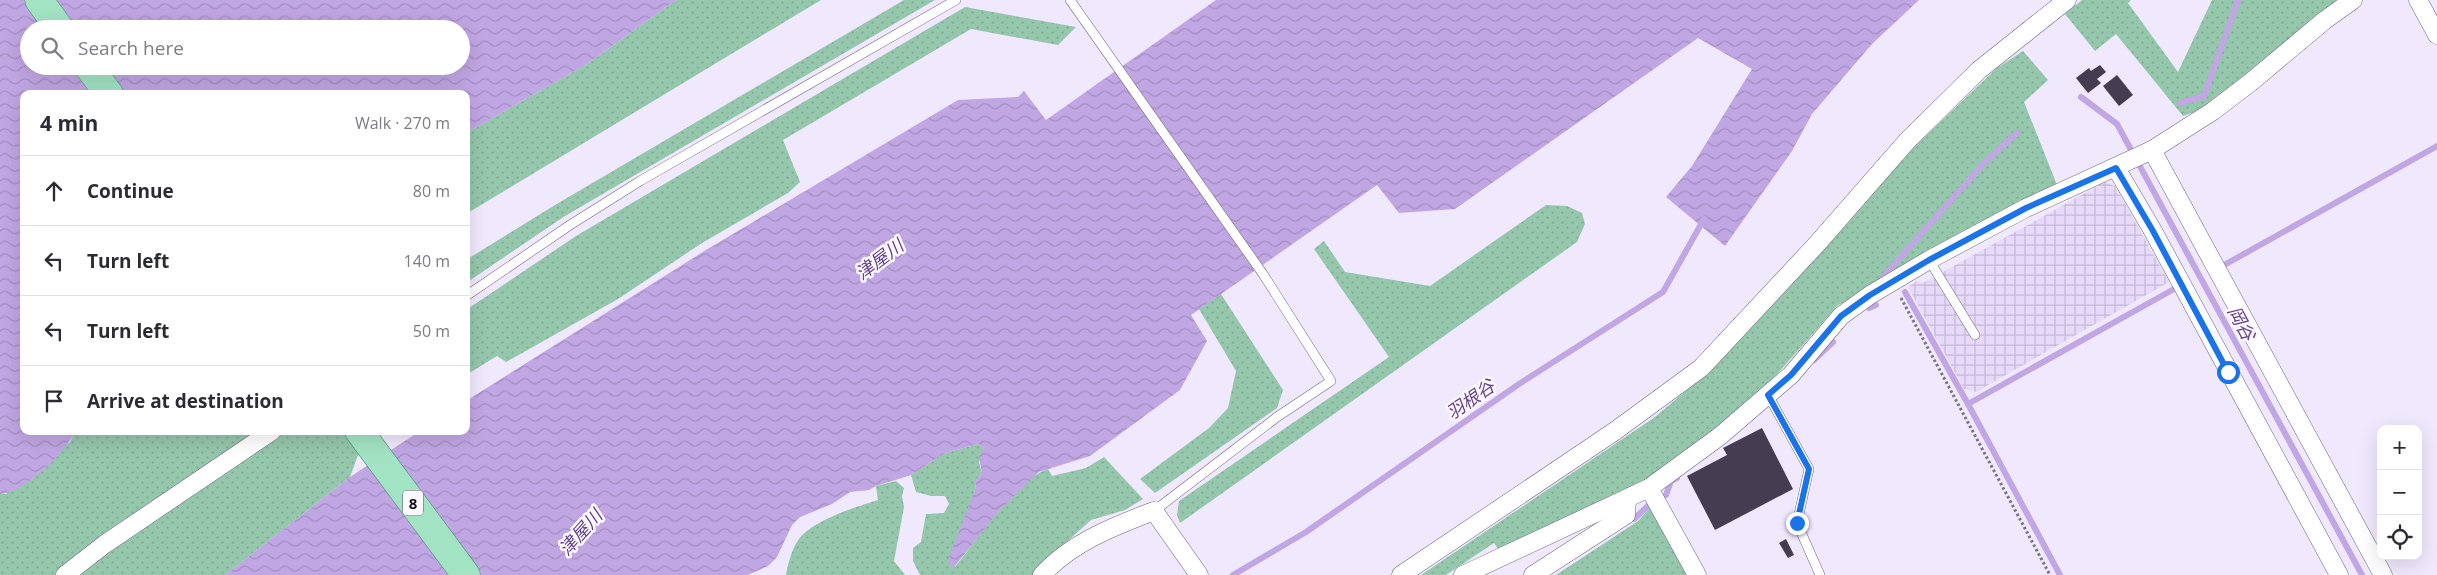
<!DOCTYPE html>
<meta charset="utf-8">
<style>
:root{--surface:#fff;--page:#f7f7f7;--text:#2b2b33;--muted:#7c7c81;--line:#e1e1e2}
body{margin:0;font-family:"Open Sans","Noto Sans JP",sans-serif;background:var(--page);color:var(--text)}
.controls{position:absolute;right:15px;bottom:15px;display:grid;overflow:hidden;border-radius:10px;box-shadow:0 5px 20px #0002}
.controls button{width:45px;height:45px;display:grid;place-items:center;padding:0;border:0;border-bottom:1px solid var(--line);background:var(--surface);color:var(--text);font:25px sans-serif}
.stop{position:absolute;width:15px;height:15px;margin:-11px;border:4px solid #1a73e8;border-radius:50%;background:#fff}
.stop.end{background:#1a73e8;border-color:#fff;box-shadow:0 1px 5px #0008}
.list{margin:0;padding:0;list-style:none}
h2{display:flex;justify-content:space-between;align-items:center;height:65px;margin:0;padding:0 20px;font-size:21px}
h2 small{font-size:16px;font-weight:400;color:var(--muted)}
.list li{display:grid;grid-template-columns:32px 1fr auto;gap:15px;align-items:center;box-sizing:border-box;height:70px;padding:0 20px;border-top:1px solid var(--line)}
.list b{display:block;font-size:19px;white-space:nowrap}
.list em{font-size:16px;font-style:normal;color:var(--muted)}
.icon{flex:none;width:28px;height:28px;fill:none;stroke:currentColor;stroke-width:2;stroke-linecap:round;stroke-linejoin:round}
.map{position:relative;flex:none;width:2437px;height:575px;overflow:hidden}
.search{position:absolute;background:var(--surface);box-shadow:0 5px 20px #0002;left:20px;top:20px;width:450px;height:55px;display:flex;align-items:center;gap:12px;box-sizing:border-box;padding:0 18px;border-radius:28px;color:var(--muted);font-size:19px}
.panel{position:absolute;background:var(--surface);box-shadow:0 5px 20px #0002;left:20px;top:90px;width:450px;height:345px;border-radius:10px}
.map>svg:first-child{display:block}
.industrial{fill:url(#industrial-grid)}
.green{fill:url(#green-dots)}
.water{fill:url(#water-waves);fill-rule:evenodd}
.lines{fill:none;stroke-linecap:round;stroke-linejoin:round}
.stream{stroke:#c0a6e3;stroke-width:6}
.building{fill:#443c50}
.service-casing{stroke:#6f667c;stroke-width:10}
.minor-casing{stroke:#6f667c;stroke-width:19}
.primary-casing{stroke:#488c6e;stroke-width:29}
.path{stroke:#797482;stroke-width:3;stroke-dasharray:2.5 2.5;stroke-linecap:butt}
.service{stroke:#fff;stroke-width:9}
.minor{stroke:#fff;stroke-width:18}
.primary{stroke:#a2e3c4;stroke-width:28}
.route{stroke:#1a73e8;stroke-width:6}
.labels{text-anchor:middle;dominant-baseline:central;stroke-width:5;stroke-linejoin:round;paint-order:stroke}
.shield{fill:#fbf9fe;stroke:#59555d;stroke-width:1}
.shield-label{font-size:15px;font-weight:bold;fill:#130f18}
.water-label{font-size:18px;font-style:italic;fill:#66428d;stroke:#fbf9fe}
</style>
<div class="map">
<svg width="2437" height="575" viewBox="0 0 2437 575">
<defs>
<pattern id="industrial-grid" width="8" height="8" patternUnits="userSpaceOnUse" patternTransform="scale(1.25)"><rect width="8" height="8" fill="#e7d9fa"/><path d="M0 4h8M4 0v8" fill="none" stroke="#c5b9d6"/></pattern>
<pattern id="green-dots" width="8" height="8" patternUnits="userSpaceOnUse" patternTransform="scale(1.25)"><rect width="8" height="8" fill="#95c7ac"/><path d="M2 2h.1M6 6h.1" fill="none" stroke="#80aa93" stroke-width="1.8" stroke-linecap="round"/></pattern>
<pattern id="water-waves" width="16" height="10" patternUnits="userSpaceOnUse" patternTransform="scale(1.25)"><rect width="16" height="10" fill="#c0a6e3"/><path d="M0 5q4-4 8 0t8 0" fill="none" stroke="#a48ec2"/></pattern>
</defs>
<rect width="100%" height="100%" fill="#f0e8fd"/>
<!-- industrial -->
<polygon class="industrial" points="2105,182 2115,186 2169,282 1976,392 1964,389 1908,287 1917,281 1923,283"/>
<!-- green -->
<g class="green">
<polygon points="676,0 821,0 466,214 466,133 587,64"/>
<polygon points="904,0 935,0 565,216 466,283 466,260 555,205"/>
<polygon points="2082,0 2131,0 2128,3 2178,72 2212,0 2345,0 2208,107 2183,116 2116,34 2095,51 2065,14"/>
<polygon points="965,7 1076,27 1058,45 971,29 783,140 800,182 788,193 702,243 618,299 506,362 497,356 466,375 466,310 576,236"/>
<polygon points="2023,51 2048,80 2024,102 2057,185 1893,273 1837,306 1773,379 1712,432 1643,481 1501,553 1494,543 1446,575 1421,575 1655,417 1707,373 1913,148 1997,68"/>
<polygon points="1546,205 1567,206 1582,213 1585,224 1577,242 1180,523 1177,515 1179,501 1389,357 1314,249 1324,241 1345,272 1430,286"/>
<polygon points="1221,294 1283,390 1277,408 1155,493 1140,479 1209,428 1228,408 1236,371 1199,309"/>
<polygon points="76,431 257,431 95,542 55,575 0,575 0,494 6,494 70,442"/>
<polygon points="287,431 353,431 362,444 350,477 225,575 76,575 168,506"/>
<path d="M 979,444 L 984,448 L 979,462 L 982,473 L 976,481 L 975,490 L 955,567 C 975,542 1019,478 1048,469 L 1052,476 L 1086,468 L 1104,457 L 1143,499 L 1125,510 L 1091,520 L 1049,558 L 1033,575 L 920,575 L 913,561 L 913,548 L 921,542 L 926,514 L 944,513 L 949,504 L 945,496 L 931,496 L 916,492 L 911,475 L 945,453 Z"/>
<path d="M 896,481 L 904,488 L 902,496 L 904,507 L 894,561 L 905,575 L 786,575 C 788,564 791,552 797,542 C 809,521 856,507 878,500 L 876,486 Z"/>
<polygon points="1650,508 1692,575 1556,575 1638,521"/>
</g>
<!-- water -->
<g class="water">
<path d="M 0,0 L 676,0 L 587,64 L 466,133 L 466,94 L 24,94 L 24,431 L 76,431 C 65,452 24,494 0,494 ZM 29,29 L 461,29 L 461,66 L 29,66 Z"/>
<polygon points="1216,0 1919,0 1872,44 1812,114 1792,151 1725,246 1666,197 1692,166 1752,69 1698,38 1455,209 1399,213 1377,185 1191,315 1207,341 1180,390 1090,456 1039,472 1000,510 954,567 951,567 948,560 975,490 976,481 982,473 979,458 984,448 979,444 945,453 911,475 876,486 869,490 850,492 832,504 800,517 792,525 777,557 768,566 748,575 225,575 350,477 420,431 466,431 466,401 706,250 958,100 1018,97 1024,91 1046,120"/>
</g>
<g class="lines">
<!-- stream -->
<g class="stream">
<polyline points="2081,97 2117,124 2362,575"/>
<polyline points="2180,103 2204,96 2238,0"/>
<polyline points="2226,264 2437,146"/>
<polyline points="1883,277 1984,163 2017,133"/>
<polyline points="1905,292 1968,404"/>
<polyline points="1869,308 1876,305"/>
<polyline points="1814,360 1833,342"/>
<polyline points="1666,495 1671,481 1677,478"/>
<polyline points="1634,519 1649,505"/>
<polyline points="1233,575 1306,532 1519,384 1663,292 1704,219"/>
<polyline points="2060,575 1968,404 2174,289"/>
</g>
</g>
<!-- building -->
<g class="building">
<polygon points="2100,65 2106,72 2097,79 2101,83 2088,93 2076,78 2089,68 2091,71"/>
<polygon points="2117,75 2133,95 2119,106 2103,86"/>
<polygon points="1762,428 1793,489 1715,530 1687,476 1727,455 1723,448"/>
<polygon points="1786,539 1794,555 1788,558 1779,543"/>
</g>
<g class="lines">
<!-- service casing -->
<g class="service-casing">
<g id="service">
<polyline points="1070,0 1263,274 1331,381 1277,417 1154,511"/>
<polyline points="1929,260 1975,335"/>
<polyline points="466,296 570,225 640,181 956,0"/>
<polyline points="1768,395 1809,469 1797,523 1820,575"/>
</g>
</g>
<!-- minor casing -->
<g class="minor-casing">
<g id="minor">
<polyline points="2418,0 2437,35"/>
<polyline points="2152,150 2383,575"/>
<polyline points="2116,168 2153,231 2339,575"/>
<polyline points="1649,488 1697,575"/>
<polyline points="65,575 105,544 272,431"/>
<path d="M 1042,575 C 1071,543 1114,526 1154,511 L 1199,575"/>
<polyline points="1401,575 1615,431 1701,368 1816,245 1907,141 1979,70 2067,0"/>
<polyline points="1463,575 1649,488 1720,436 1791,375 1841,316 1870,295 1929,260 2026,208 2152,150 2213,111 2251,82 2325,20 2353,0"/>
<polyline points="1533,575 1626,515 1627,499"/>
</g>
</g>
<!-- primary casing -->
<g class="primary-casing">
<g id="primary">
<polyline points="39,0 60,29"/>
<polyline points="88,66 109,94"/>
<polyline points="359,431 466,575"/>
</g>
</g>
<!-- path -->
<polyline class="path" points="1901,298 2050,575"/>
<!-- service -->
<use href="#service" class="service"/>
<!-- minor -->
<use href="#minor" class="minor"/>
<!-- primary -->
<use href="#primary" class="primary"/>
</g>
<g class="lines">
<!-- route -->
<polyline class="route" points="1797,523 1809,469 1768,395 1791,375 1841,316 1870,295 1929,260 2026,208 2116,168 2153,231 2228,372"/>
</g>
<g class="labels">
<!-- shield labels -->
<rect class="shield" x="403" y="490.5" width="20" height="25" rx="4"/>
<g class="shield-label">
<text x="413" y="503">8</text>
</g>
<!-- water labels -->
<g class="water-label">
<text transform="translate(879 259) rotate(-37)">津屋川</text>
<text transform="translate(2242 323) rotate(62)">岡谷</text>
<text transform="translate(1470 399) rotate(-35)">羽根谷</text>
<text transform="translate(580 532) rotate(-48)">津屋川</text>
</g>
</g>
</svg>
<div class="controls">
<button>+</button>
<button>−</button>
<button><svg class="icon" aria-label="locate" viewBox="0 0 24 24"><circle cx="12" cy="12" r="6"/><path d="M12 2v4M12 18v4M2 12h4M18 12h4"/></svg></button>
</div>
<div class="stop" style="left:2228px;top:372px"></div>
<div class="stop end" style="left:1797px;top:523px"></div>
<div class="search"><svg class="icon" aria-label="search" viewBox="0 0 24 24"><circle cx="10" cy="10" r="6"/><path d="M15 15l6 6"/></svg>Search here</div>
<section class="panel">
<h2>4 min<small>Walk · 270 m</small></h2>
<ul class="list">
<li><svg class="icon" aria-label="ahead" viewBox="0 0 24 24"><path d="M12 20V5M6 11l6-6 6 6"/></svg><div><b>Continue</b></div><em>80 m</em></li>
<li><svg class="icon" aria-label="left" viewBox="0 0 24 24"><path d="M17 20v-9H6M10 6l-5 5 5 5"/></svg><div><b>Turn left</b></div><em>140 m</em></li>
<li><svg class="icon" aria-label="left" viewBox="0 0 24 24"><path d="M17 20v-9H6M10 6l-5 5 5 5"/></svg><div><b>Turn left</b></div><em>50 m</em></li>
<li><svg class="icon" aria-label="arrive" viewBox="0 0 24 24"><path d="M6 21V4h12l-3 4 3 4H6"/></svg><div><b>Arrive at destination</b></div></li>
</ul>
</section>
</div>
